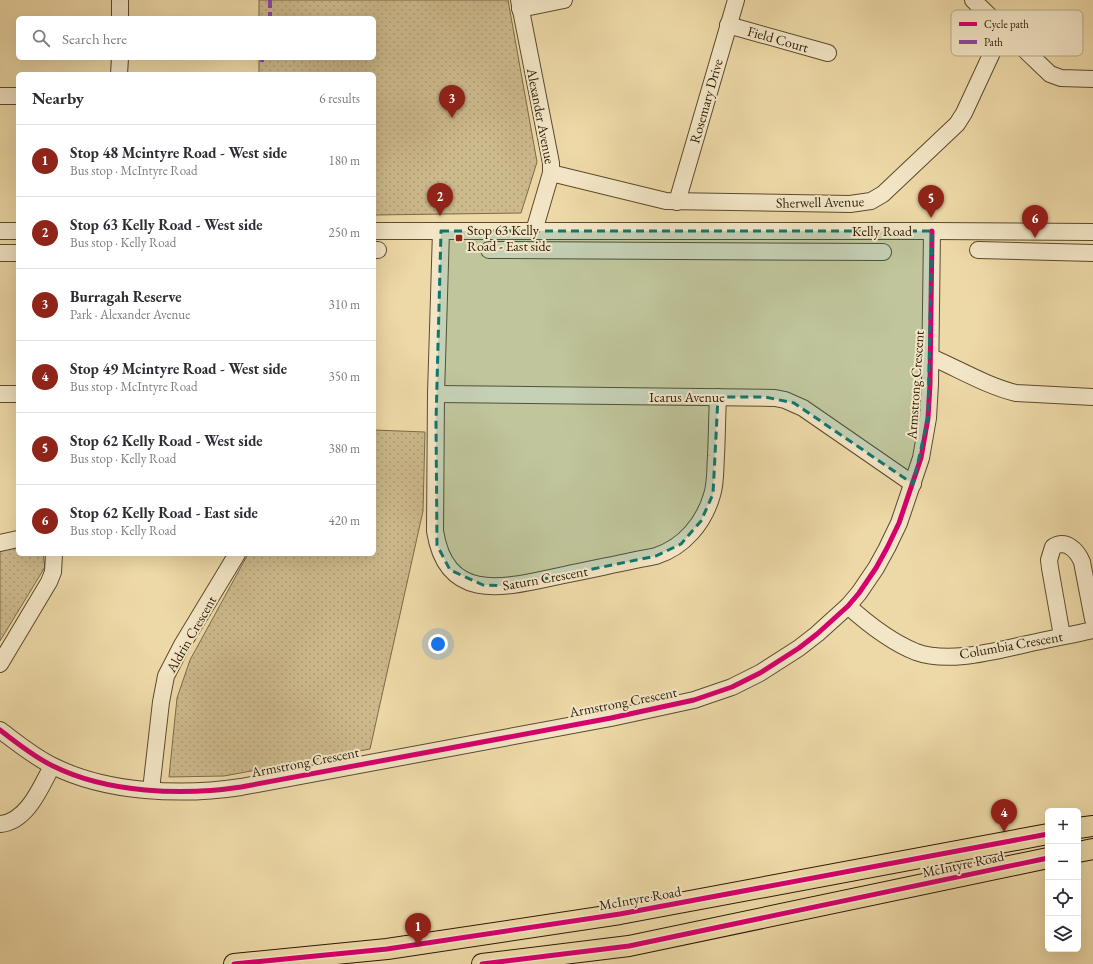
<!DOCTYPE html>
<meta charset="utf-8">
<style>
:root{--surface:#fff;--page:#f2f2f3;--text:#2b2b33;--muted:#7c7c81;--line:#e1e1e2;--accent:#8f2418}
body{margin:0;font-family:"EB Garamond",serif;background:var(--page);color:var(--text)}
.controls{position:absolute;right:12px;bottom:12px;display:grid;overflow:hidden;border-radius:6px;box-shadow:0 4px 16px #0002}
.controls button{width:36px;height:36px;display:grid;place-items:center;padding:0;border:0;border-bottom:1px solid var(--line);background:var(--surface);color:var(--text);font:20px sans-serif}
.you{position:absolute;left:438px;top:644px;width:14px;height:14px;margin:-10px;border:3px solid #fff;border-radius:50%;background:#1a73e8;box-shadow:0 0 0 6px #1a73e833}
.badge{display:grid;place-items:center;width:26px;height:26px;border-radius:50%;background:var(--accent);color:#fff;font-size:13px;font-weight:700}
.pin{position:absolute;translate:-50% -33px;filter:drop-shadow(0 1px 2px #0008)}
.pin::after{content:'';position:absolute;top:21px;width:14px;height:12px;background:inherit;clip-path:polygon(0 0,100% 0,50% 100%)}
.list{margin:0;padding:0;list-style:none}
h2{display:flex;justify-content:space-between;align-items:center;height:52px;margin:0;padding:0 16px;font-size:17px}
h2 small{font-size:13px;font-weight:400;color:var(--muted)}
.list li{display:grid;grid-template-columns:26px 1fr auto;gap:12px;align-items:center;box-sizing:border-box;height:72px;padding:0 16px;border-top:1px solid var(--line)}
.list b{display:block;font-size:15px;white-space:nowrap}
.list p{margin:0;font-size:13px;white-space:nowrap;color:var(--muted)}
.list em{font-size:13px;font-style:normal;color:var(--muted)}
.icon{flex:none;width:22px;height:22px;fill:none;stroke:currentColor;stroke-width:2;stroke-linecap:round;stroke-linejoin:round}
.map{position:relative;flex:none;width:1093px;height:964px;overflow:hidden}
.search{position:absolute;background:var(--surface);box-shadow:0 4px 16px #0002;left:16px;top:16px;width:360px;height:44px;display:flex;align-items:center;gap:10px;box-sizing:border-box;padding:0 14px;border-radius:6px;color:var(--muted);font-size:15px}
.panel{position:absolute;background:var(--surface);box-shadow:0 4px 16px #0002;left:16px;top:72px;width:360px;height:484px;border-radius:6px}
.map>svg:first-child{display:block}
.park{fill:url(#park-dots);stroke:#7b6a49}
.lines{fill:none;stroke-linecap:round;stroke-linejoin:round}
.minor-casing{stroke:#5b4a2e;stroke-width:18}
.major-casing{stroke:#2a1a06;stroke-width:22}
.minor{stroke:#f3e6c6;stroke-width:16}
.major{stroke:#edd9a7;stroke-width:20}
.quiet{stroke:#8e44ad;stroke-width:4;stroke-dasharray:8 4;stroke-linecap:butt}
.cycleway-casing{stroke:#f3e6c6;stroke-width:8}
.cycleway{stroke:#d6006c;stroke-width:5}
.marked{fill:#0f766e;fill-opacity:0.2;stroke:#0f766e;stroke-width:3;stroke-dasharray:8 5;stroke-linejoin:round}
.poi-dot{fill:#8f2418;stroke:#f3e6c6;stroke-width:1.5}
.labels{text-anchor:middle;dominant-baseline:central;stroke-width:4;stroke-linejoin:round;paint-order:stroke}
.street-label{font-size:14px;fill:#2a1a06;stroke:#f3e6c6}
.poi-label{font-size:14px;fill:#2a1a06;stroke:#f3e6c6;text-anchor:start}
.key{fill:#f3e6c6;stroke:#b7a98c;stroke-width:1}
.key-label{font-size:11px;fill:#2a1a06}
</style>
<div class="map">
<svg width="1093" height="964" viewBox="0 0 1093 964">
<defs>
<pattern id="park-dots" width="8" height="8" patternUnits="userSpaceOnUse"><rect width="8" height="8" fill="#ccb98c"/><path d="M2 2h.1M6 6h.1" fill="none" stroke="#af9e77" stroke-width="1.8" stroke-linecap="round"/></pattern>
</defs>
<rect width="100%" height="100%" fill="#edd9a7"/>
<filter id="stains"><feTurbulence type="fractalNoise" baseFrequency=".005" numOctaves="4"/><feColorMatrix values="0 0 0 0 .2 0 0 0 0 .09 0 0 0 0 .02 0 0 0 .5 -.17"/></filter>
<radialGradient id="worn" r=".72"><stop offset=".6" stop-color="#630" stop-opacity="0"/><stop offset="1" stop-color="#630" stop-opacity=".3"/></radialGradient>
<!-- park -->
<g class="park">
<polygon points="259,0 508,0 537,162 521,213 374,215 374,74 259,74 259,58 374,58 374,18 259,18"/>
<polygon points="374,430 425,432 423,511 370,749 224,776 169,777 177,698 190,660 248,554 374,554"/>
<polygon points="18,545 18,554 43,554 45,567 0,641 0,549"/>
</g>
<g class="lines">
<!-- minor casing -->
<g class="minor-casing">
<g id="minor">
<polyline points="519,0 551,163 551,173 534,231"/>
<polyline points="973,0 1050,74 1061,78 1093,79"/>
<polyline points="520,9 564,0"/>
<polyline points="120,18 120,0"/>
<polyline points="728,25 828,53"/>
<polyline points="119,74 120,58"/>
<polyline points="0,96 18,96"/>
<polyline points="551,173 666,201 850,204 871,201 883,194 957,124 964,113 1003,29"/>
<polyline points="677,202 736,0"/>
<polyline points="0,231 18,231"/>
<polyline points="374,231 932,231 1093,232"/>
<path d="M 441,231 L 436,394 L 435,531 C 447,607 510,586 564,575 C 594,569 625,562 656,556 C 684,547 704,523 712,495 C 716,483 715,469 716,456 C 717,436 717,417 718,397"/>
<polyline points="374,250 378,250"/>
<polyline points="489,250 883,252"/>
<polyline points="978,250 1093,253"/>
<polyline points="0,253 18,253"/>
<path d="M 931,357 C 959,369 987,386 1016,393 L 1093,397"/>
<polyline points="0,394 18,394"/>
<polyline points="436,394 775,398 785,400 803,408 913,484"/>
<polyline points="0,543 18,539"/>
<path d="M 848,606 C 868,624 891,642 916,652 C 949,664 994,651 1027,644 C 1049,639 1071,635 1093,630"/>
<path d="M 1062,636 L 1050,568 L 1049,560 L 1053,547 C 1066,539 1077,550 1082,562 L 1093,619"/>
<polyline points="0,664 49,582 53,572 54,554"/>
<path d="M 0,730 C 16,742 34,757 53,766 C 107,793 182,796 241,787 L 611,718 L 694,700 L 732,687 L 760,673 L 799,648 L 817,634 L 848,606 L 859,593 L 876,568 L 887,548 L 899,523 L 921,458 L 928,418 L 930,384 L 932,231"/>
<polyline points="151,790 161,702 166,676 182,645 237,554"/>
<path d="M 0,824 C 27,822 41,787 52,766"/>
</g>
</g>
<!-- major casing -->
<g class="major-casing">
<g id="major">
<polyline points="1078,828 1093,826"/>
<polyline points="1078,852 1093,849"/>
<polyline points="234,964 387,949 620,914 1048,834"/>
<polyline points="482,964 629,946 1048,858"/>
</g>
</g>
<!-- minor -->
<use href="#minor" class="minor"/>
<!-- major -->
<use href="#major" class="major"/>
<!-- quiet -->
<g class="quiet">
<polyline points="270,0 270,18"/>
<polyline points="262,62 262,58"/>
</g>
<!-- cycleway casing -->
<g class="cycleway-casing">
<g id="cycleway">
<path d="M 0,730 C 16,742 34,757 53,766 C 107,793 182,796 241,787 L 611,718 L 694,700 L 732,687 L 760,673 L 799,648 L 817,634 L 848,606 L 859,593 L 876,568 L 887,548 L 899,523 L 921,458 L 928,418 L 930,384 L 932,231"/>
<polyline points="234,964 387,949 620,914 1048,834"/>
<polyline points="482,964 629,946 1048,858"/>
</g>
</g>
<!-- cycleway -->
<use href="#cycleway" class="cycleway"/>
</g>
<!-- marked area -->
<path class="marked" d="M 441,231 L 932,231 L 928,418 L 913,484 L 794,403 L 765,397 L 718,397 L 713,494 L 701,521 L 681,544 L 656,556 L 510,586 L 483,585 L 450,570 L 437,545 L 436,422 Z"/>
<!-- markers -->
<rect class="poi-dot" x="455" y="234" width="8" height="8" rx="2"/>
<g class="labels">
<!-- street labels -->
<g class="street-label">
<text transform="translate(778 39) rotate(16)">Field Court</text>
<text transform="translate(706 101) rotate(-74)">Rosemary Drive</text>
<text transform="translate(541 116) rotate(79)">Alexander Avenue</text>
<text transform="translate(820 202) rotate(-1)">Sherwell Avenue</text>
<text x="882" y="231">Kelly Road</text>
<text transform="translate(915 385) rotate(-86)">Armstrong Crescent</text>
<text x="687" y="397">Icarus Avenue</text>
<text transform="translate(545 578) rotate(-10)">Saturn Crescent</text>
<text transform="translate(191 634) rotate(-60)">Aldrin Crescent</text>
<text transform="translate(1011 645) rotate(-10)">Columbia Crescent</text>
<text transform="translate(623 702) rotate(-11)">Armstrong Crescent</text>
<text transform="translate(305 762) rotate(-11)">Armstrong Crescent</text>
<text transform="translate(963 864) rotate(-12)">McIntyre Road</text>
<text transform="translate(640 898) rotate(-10)">McIntyre Road</text>
</g>
<!-- poi labels -->
<g class="poi-label">
<text x="467" y="230">Stop 63 Kelly<tspan x="467" dy="16">Road - East side</tspan></text>
</g>
</g>
<!-- legend -->
<rect x="951" y="10" width="132" height="46" rx="6" class="key"/>
<rect x="959" y="22" width="18" height="4" fill="#d6006c"/>
<rect x="959" y="40" width="18" height="4" fill="#8e44ad"/>
<g class="key-label">
<text x="984" y="28">Cycle path</text>
<text x="984" y="46">Path</text>
</g>
<rect width="100%" height="100%" filter="url(#stains)"/>
<rect width="100%" height="100%" fill="url(#worn)"/>
</svg>
<div class="controls">
<button>+</button>
<button>−</button>
<button><svg class="icon" aria-label="locate" viewBox="0 0 24 24"><circle cx="12" cy="12" r="6"/><path d="M12 2v4M12 18v4M2 12h4M18 12h4"/></svg></button>
<button><svg class="icon" aria-label="layers" viewBox="0 0 24 24"><path d="M12 4l9 5-9 5-9-5zM3 14l9 5 9-5"/></svg></button>
</div>
<div class="you"></div>
<div class="pin badge" style="left:418px;top:946px">1</div>
<div class="pin badge" style="left:440px;top:216px">2</div>
<div class="pin badge" style="left:452px;top:118px">3</div>
<div class="pin badge" style="left:1004px;top:832px">4</div>
<div class="pin badge" style="left:931px;top:218px">5</div>
<div class="pin badge" style="left:1035px;top:238px">6</div>
<div class="search"><svg class="icon" aria-label="search" viewBox="0 0 24 24"><circle cx="10" cy="10" r="6"/><path d="M15 15l6 6"/></svg>Search here</div>
<section class="panel">
<h2>Nearby<small>6 results</small></h2>
<ul class="list">
<li><span class="badge">1</span><div><b>Stop 48 Mcintyre Road - West side</b><p>Bus stop · McIntyre Road</p></div><em>180 m</em></li>
<li><span class="badge">2</span><div><b>Stop 63 Kelly Road - West side</b><p>Bus stop · Kelly Road</p></div><em>250 m</em></li>
<li><span class="badge">3</span><div><b>Burragah Reserve</b><p>Park · Alexander Avenue</p></div><em>310 m</em></li>
<li><span class="badge">4</span><div><b>Stop 49 Mcintyre Road - West side</b><p>Bus stop · McIntyre Road</p></div><em>350 m</em></li>
<li><span class="badge">5</span><div><b>Stop 62 Kelly Road - West side</b><p>Bus stop · Kelly Road</p></div><em>380 m</em></li>
<li><span class="badge">6</span><div><b>Stop 62 Kelly Road - East side</b><p>Bus stop · Kelly Road</p></div><em>420 m</em></li>
</ul>
</section>
</div>
